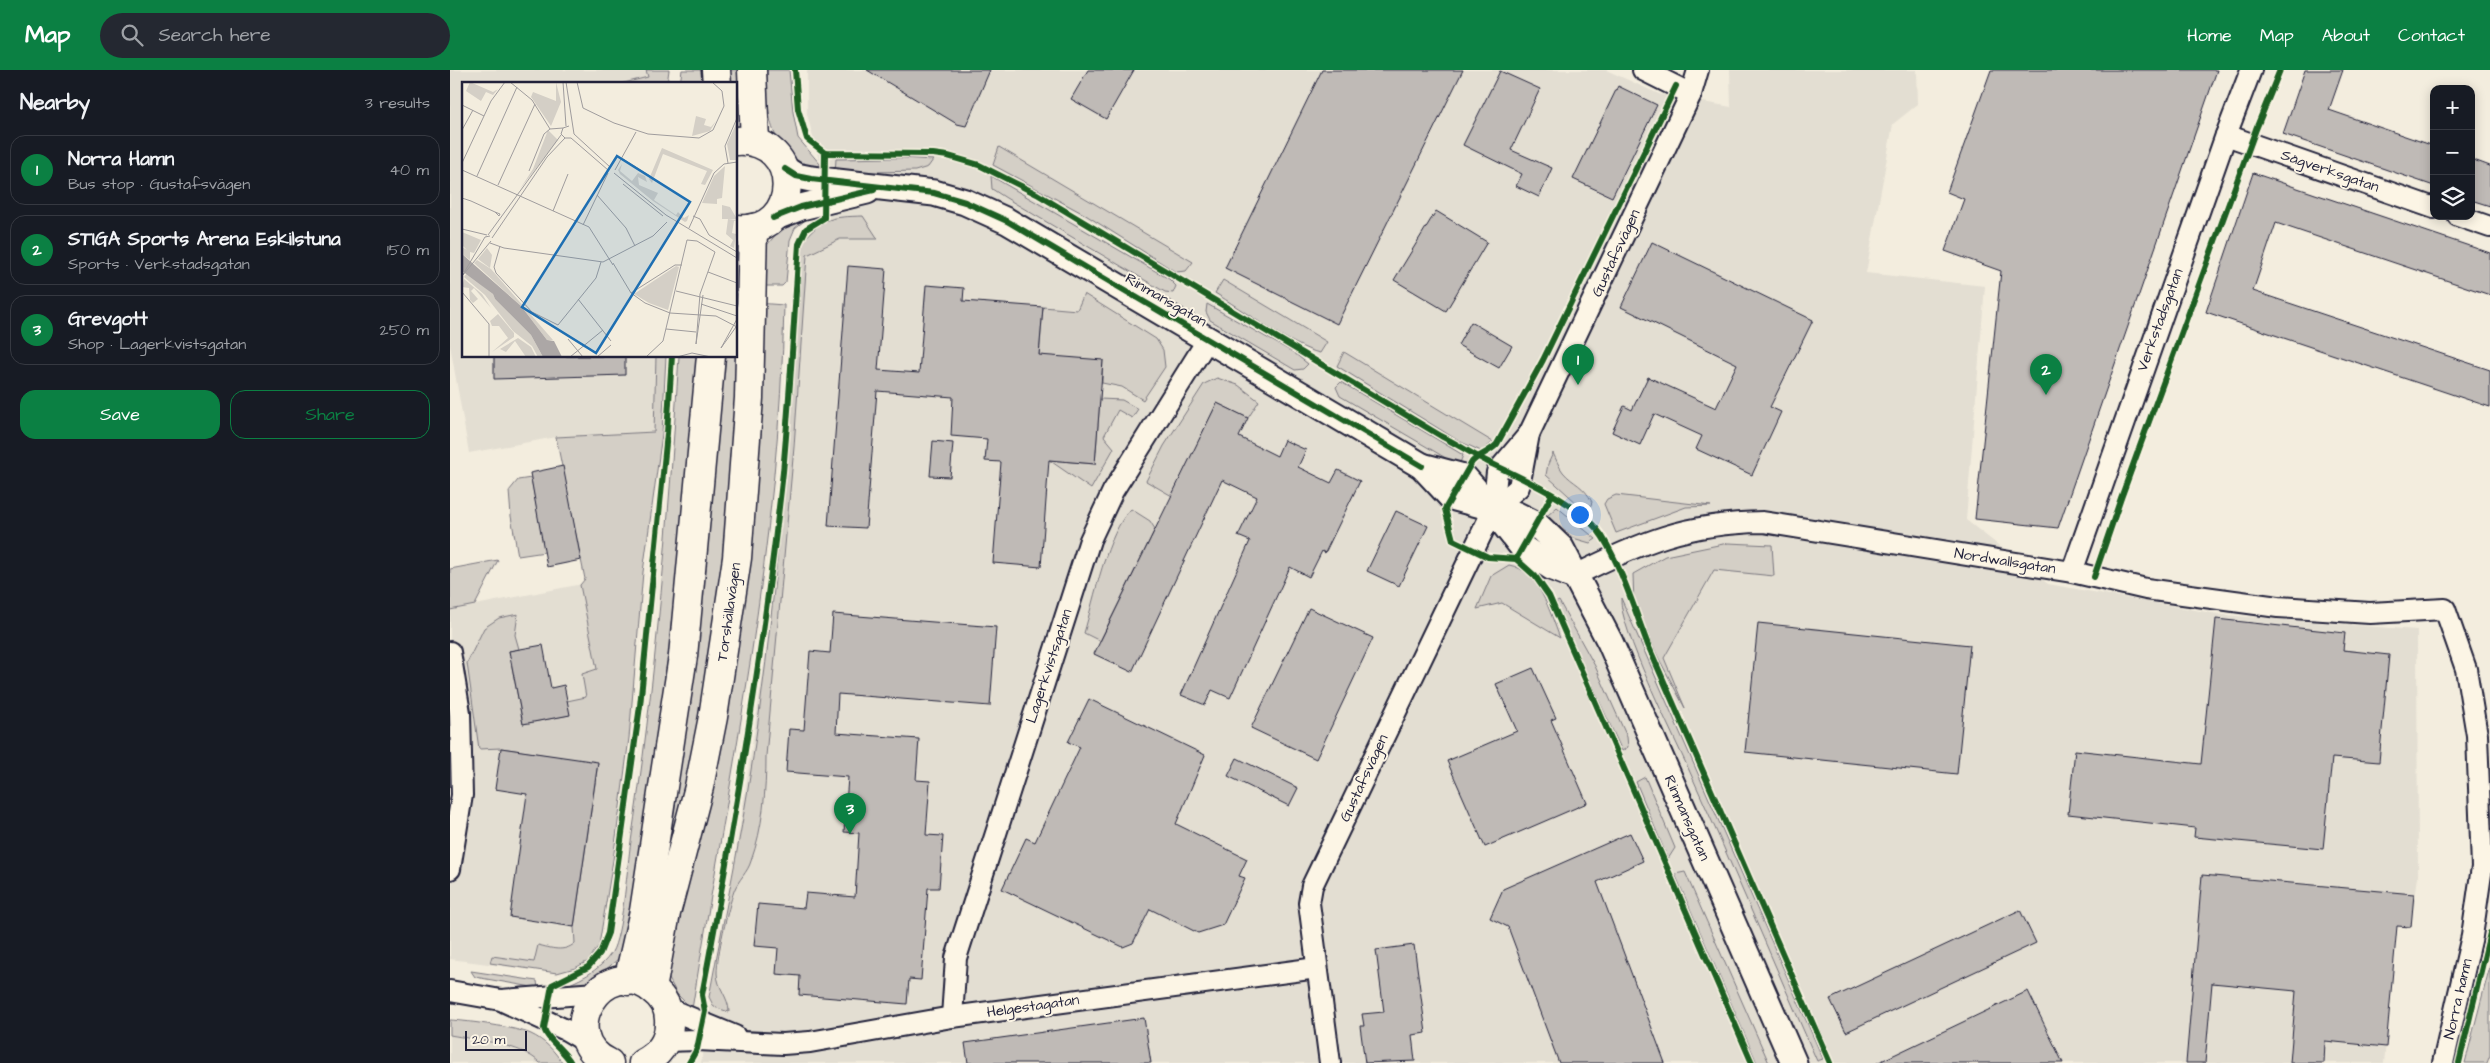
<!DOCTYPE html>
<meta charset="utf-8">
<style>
:root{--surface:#171b24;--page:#242831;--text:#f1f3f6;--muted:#9ea1a6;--line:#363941;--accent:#0b8043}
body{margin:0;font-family:"Architects Daughter",sans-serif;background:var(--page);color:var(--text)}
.controls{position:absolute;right:15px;top:15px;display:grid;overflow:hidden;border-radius:10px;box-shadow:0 2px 12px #0003}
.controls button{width:45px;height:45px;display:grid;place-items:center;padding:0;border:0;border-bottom:1px solid var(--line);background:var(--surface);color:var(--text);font:25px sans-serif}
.scale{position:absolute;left:15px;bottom:12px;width:62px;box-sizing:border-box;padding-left:5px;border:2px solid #22223b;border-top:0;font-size:14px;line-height:18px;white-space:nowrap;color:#22223b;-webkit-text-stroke:4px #fcf5e5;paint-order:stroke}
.you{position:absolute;left:1129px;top:444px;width:18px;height:18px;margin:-12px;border:4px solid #fff;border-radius:50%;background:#1a73e8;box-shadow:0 0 0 8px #1a73e833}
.badge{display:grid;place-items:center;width:32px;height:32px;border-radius:50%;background:var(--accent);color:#fff;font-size:16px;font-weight:700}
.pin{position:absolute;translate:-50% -41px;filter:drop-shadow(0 1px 2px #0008)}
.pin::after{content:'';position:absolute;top:26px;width:18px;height:15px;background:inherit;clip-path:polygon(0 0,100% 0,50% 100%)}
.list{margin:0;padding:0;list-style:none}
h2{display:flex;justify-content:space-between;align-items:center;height:65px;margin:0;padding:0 20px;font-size:21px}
h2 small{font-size:16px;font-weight:400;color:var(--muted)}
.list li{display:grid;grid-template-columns:32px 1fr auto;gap:15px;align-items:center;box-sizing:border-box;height:70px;margin:0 10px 10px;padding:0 10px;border:1px solid var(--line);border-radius:15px}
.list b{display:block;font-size:19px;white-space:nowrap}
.list p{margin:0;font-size:16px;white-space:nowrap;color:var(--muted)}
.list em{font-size:16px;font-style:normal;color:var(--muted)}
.actions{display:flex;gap:10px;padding:15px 20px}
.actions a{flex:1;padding:11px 0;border:1px solid var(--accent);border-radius:15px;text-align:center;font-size:18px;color:var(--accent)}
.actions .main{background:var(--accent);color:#fff}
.icon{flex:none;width:28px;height:28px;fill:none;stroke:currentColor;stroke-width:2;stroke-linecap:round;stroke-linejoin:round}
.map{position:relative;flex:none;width:2040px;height:993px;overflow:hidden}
header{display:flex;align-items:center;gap:30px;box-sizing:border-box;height:70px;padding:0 25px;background:var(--accent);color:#fff}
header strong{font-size:24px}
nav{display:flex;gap:28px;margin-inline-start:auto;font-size:18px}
.search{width:350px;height:45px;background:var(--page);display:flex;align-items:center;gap:12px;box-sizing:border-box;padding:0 18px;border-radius:28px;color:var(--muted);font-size:19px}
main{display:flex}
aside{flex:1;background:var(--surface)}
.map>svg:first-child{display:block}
.built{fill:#e3ded2}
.green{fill:#d4cfc6;stroke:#7b7880}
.building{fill:#bfbab6;stroke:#22223b}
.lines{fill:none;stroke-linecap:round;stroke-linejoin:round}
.minor-casing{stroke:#22223b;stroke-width:24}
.tertiary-casing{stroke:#22223b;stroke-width:29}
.secondary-casing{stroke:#22223b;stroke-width:31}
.minor{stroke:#fcf5e5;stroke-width:20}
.tertiary{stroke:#fcf5e5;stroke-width:25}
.secondary{stroke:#fcf5e5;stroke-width:28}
.cycleway-casing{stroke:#fcf5e5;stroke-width:9}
.cycleway{stroke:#1b5e20;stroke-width:6}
.labels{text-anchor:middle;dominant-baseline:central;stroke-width:4;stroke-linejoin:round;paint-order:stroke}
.street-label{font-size:15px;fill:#22223b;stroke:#fcf5e5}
.inset-road{fill:none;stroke:#9f9c9d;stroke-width:1}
.view{fill:#1f6fb2;fill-opacity:0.15;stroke:#1f6fb2;stroke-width:2.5}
.inset-edge{fill:none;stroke:#22223b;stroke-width:2.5}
</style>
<header>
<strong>Map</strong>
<div class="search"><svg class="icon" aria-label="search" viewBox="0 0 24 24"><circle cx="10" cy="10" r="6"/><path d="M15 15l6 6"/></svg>Search here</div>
<nav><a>Home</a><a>Map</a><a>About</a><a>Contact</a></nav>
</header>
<main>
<aside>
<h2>Nearby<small>3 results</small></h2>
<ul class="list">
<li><span class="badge">1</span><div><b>Norra Hamn</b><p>Bus stop · Gustafsvägen</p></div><em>40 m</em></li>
<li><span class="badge">2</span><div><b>STIGA Sports Arena Eskilstuna</b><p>Sports · Verkstadsgatan</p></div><em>150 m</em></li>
<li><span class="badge">3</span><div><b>Grevgott</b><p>Shop · Lagerkvistsgatan</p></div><em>250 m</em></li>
</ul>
<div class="actions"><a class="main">Save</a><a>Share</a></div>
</aside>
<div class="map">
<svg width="2040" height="993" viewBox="0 0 2040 993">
<rect width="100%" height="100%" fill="#f3edde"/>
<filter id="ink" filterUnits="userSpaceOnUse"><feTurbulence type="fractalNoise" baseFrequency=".02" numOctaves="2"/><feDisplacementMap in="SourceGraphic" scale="10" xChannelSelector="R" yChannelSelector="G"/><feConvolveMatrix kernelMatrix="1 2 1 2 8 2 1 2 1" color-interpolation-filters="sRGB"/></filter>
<g filter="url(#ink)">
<!-- built -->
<g class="built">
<polygon points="0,0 219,0 217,14 14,14 14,286 206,286 204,362 106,367 19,383 0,275"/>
<polygon points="357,0 1156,0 1209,24 1281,37 1280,0 1467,0 1468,34 1443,54 1416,203 1535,216 1516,450 1598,514 1773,545 1967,560 1968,807 1961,857 1947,856 1934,993 251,993 273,868 324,531 352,172 366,157 367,103 370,94 357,44"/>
<polygon points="193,502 179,668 163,790 149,875 138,891 125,898 107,903 0,889 0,540"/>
<polygon points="0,965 60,977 85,988 90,993 0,993"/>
</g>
<!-- green -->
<g class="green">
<polygon points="196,0 219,0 217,14 170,14 198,7"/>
<polygon points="232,0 251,0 253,14 230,14"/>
<polygon points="272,0 288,0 293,25 294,59 286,62 286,14 273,14"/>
<path d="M 317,0 L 339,0 L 343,42 L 348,68 L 370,94 L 367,103 C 318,78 317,50 317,0 Z"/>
<polygon points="549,77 743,192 736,201 726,202 634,144 543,95"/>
<polygon points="451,88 483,90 478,97 465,101 385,103 386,89"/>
<polygon points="541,106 719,209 726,216 723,223 715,222 556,128 542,119"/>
<polygon points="362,145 345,158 340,170 336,212 332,216 308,216 310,188 317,175 328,162 346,148"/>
<path d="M 413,146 L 428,169 L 390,169 L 357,185 L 344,377 L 316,686 C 316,721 313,758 301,791 C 298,802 288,810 284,821 C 278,838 267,885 267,903 C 267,918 279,927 279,942 L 264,937 L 259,927 C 276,836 296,744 308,652 C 330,493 341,333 352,172 C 374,147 381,147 413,146 Z"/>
<path d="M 773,210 L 877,272 L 870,283 C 844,278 790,238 765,223 Z"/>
<polygon points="634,224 706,269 713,280 715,297 693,330 672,317 652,313 653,290 587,313 593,237 627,240"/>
<polygon points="286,233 294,233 268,538 233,740 200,845 270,286 286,286"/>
<path d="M 307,233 L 334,235 C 330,472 280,705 242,939 L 227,924 L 218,907 L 231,821 Z"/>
<polygon points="757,234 844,283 858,294 853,299 845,300 760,250 756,242"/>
<polygon points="894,282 1043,372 1031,381 1009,371 887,296"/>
<path d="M 206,286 L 216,286 L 212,364 L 193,502 L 179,668 L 163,790 L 149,875 L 138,891 L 125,898 L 107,903 L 40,893 L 42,886 L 84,892 L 88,875 C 101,878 114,883 125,873 L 124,857 L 148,693 L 51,678 L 29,679 L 17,593 L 34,558 L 49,548 L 68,544 L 65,565 L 69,579 L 59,581 L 73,654 L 119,645 L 117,631 L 136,627 L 132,604 L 147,599 L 130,515 L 135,509 L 106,367 L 204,362 Z"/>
<path d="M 229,286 L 251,286 L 227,518 L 186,829 L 169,888 L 152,903 L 130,916 L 106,919 C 127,912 150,901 162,882 C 172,865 177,802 180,778 C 205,616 219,450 229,286 Z"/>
<polygon points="767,308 788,315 809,331 798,348 767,333 722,426 696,411 714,376 754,314"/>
<polygon points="891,312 1013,385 1010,393 1006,394 890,326 886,317"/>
<polygon points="650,329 672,330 688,339 682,348 668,340 654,366 664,378 641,419 599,390 645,394"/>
<path d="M 1103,383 C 1106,389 1109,397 1113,402 C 1123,414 1134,415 1142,432 L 1139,441 L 1129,435 L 1096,405 L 1098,394 Z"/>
<polygon points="81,408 95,482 68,486 61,446 59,421 68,410"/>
<polygon points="1166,425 1261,436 1236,437 1166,463 1154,434 1157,429"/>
<polygon points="1107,437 1146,469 1140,473 1123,468 1097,446"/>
<path d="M 681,439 L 700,451 L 705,459 L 650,571 L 634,563 C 644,530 657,462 681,439 Z"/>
<polygon points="1278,473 1322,475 1324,506 1264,500 1214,588 1235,638 1209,589 1184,535 1183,504 1215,486"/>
<polygon points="48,490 25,535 0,540 0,499"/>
<path d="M 1059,495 C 1089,500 1100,543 1110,568 L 1052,533 L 1027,539 L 1041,506 Z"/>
<path d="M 1171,528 L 1373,989 L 1367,991 C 1324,894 1283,796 1239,700 C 1225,669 1168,555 1171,528 Z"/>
<polygon points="1109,531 1145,596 1177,667 1178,677 1172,681 1105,533"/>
<polygon points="1195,707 1225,778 1218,789 1186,712"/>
<polygon points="1235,802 1319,993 1307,993 1225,804"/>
<polygon points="2040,896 2040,985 2037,993 2015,993"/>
<polygon points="21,901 87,911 88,918 25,907"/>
<path d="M 0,950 C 19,951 65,957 81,964 C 94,970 105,981 112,993 L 90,993 C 72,974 26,970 0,965 Z"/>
</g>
<!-- building -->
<g class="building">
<polygon points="417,0 540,0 516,56 507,54"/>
<polygon points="638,0 684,0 656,49 621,29"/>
<polygon points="872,0 1013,0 887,254 775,198"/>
<polygon points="1541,0 1767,0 1608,458 1525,449 1551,201 1495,181 1514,129 1497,122"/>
<polygon points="1855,0 1893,0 1879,40 1984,76 1984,116 1833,64"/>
<polygon points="1050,1 1090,19 1061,80 1102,98 1089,127 1066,116 1072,104 1013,75"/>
<polygon points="1168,16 1207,35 1162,127 1123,109"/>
<polygon points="2021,89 2040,96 2040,136 2021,130"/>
<polygon points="1803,103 2040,183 2040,225 1826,153 1803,221 2040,300 2040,337 1756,242"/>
<polygon points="986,141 1037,172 996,241 944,210"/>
<polygon points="1202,172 1363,250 1320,337 1331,342 1302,405 1246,379 1252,366 1204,344 1190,375 1162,362 1174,336 1182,340 1198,307 1266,338 1287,294 1171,237"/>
<polygon points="398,196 436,199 428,300 469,303 476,215 514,218 513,231 593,237 589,285 653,290 645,394 599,390 591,497 543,493 551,392 535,391 537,369 501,366 503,327 427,321 416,458 378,456"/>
<polygon points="1021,252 1062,276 1049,298 1008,275"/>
<polygon points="44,286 175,286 175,305 44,309"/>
<polygon points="767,333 798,348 789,367 827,386 834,370 856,380 848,397 881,413 888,400 910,411 875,483 872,481 859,507 840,497 780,628 762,620 755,635 731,625 800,471 788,466 807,427 772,410 682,602 644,584"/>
<polygon points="483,371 503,373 500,407 480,406"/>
<polygon points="113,396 131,490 97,497 80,403"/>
<polygon points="946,441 978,456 949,516 917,501"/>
<polygon points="859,538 923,568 866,689 801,658"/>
<polygon points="383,544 546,557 540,636 388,624 386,663 469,669 466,710 480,711 476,765 493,766 489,818 478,818 471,910 459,909 457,934 349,925 350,906 326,904 328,878 304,876 308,834 354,838 356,823 405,827 409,763 394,762 398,707 336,702 339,659 354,660 360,581 380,583"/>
<polygon points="1766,549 1895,563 1893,580 1939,585 1929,692 1882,688 1873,779 1744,767 1745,758 1618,744 1625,680 1751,694"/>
<polygon points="1308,553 1520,575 1507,704 1295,682"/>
<polygon points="93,575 101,618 114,615 120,645 73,654 59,581"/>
<polygon points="1083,598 1106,648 1101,650 1137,733 1035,777 997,691 1067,661 1046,614"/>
<polygon points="639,629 755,685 726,754 797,789 789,806 795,808 773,855 748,863 700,839 683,873 673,877 552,819 576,768 585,772 630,677 618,672"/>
<polygon points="51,678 148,692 124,857 60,847 77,724 45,719"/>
<polygon points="787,688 848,718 839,736 778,706"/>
<polygon points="1180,763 1193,791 1147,812 1215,993 1109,993 1058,857 1040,848 1053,819"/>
<polygon points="1752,805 1964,824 1961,857 1947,856 1936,977 1875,971 1874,993 1840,993 1846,921 1762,913 1755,993 1736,993"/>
<polygon points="1570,840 1586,873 1396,962 1380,929"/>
<polygon points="964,875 976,963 962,965 965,991 915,993 910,956 914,956 912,944 934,942 926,880"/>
<polygon points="1578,921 1613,993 1427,993"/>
<polygon points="694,948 701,993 518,993 515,973"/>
</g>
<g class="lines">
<!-- minor casing -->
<g class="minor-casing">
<g id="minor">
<polyline points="1193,0 1241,24"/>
<polyline points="1776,65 1984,138"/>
<polyline points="2008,146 2040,157"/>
<polyline points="1043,440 1069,417 1079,364"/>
<polyline points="1622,502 1776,65 1801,0"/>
<path d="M 1124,506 C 1191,472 1237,453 1313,452 L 1622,502 L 1696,519 L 1828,537 L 1920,543 L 1995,539 L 2016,599 L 2027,665 L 2032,797 L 2022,866 L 1993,993"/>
<polyline points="0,582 10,643 12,725 0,799"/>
<polyline points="0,921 51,930 146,923"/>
<polyline points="55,932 116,960 138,973"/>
<polyline points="217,938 285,966"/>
<polyline points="502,947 506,888 640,470 663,421 758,269"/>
<polyline points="215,971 248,970 333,974 360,972 502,947 867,898"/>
<polyline points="880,993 859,833 862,816 1043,440 1047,402 1079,364 1241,24 1248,0"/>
</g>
</g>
<!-- tertiary casing -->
<g class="tertiary-casing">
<g id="tertiary">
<polyline points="335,99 346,106 361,109 484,123 515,132 557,151 972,396 1001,427 1065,444 1087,455 1111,478 1160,572 1344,993"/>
<polyline points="323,148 351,137 417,121"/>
<polyline points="972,396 1014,407 1043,440 1073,478 1101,497 1124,506"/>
</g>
</g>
<!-- secondary casing -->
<g class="secondary-casing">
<g id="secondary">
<polyline points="266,0 267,14"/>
<polyline points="302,0 305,72"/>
<path d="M 286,71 C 354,66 353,166 286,159"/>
<polyline points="178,911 194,841 233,586 261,286"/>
<polyline points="202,919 216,843 249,717 263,647 287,488 299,328 303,158"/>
<path d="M 159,993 C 101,966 154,880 203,920 C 214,928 220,940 219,954 C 219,971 209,985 193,993"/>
</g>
</g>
<!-- minor -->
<use href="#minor" class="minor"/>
<!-- tertiary -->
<use href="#tertiary" class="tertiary"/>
<!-- secondary -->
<use href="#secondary" class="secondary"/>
<!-- cycleway casing -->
<g class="cycleway-casing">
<g id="cycleway">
<path d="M 345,0 L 348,39 L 357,69 L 375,83 L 483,84 L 498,86 L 529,95 L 587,124 L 991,366 C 1007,374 1022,384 1038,392 C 1073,409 1130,433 1152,466 C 1171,496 1185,541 1198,575 L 1380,993"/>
<path d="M 1226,16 L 1093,290 L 1047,374 C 1039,383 1029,384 1022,392 L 995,439 L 1003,470 L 1038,487 L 1066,489 L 1085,506 L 1099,526 L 1302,993"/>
<polyline points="335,99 346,106 361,109 484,123 515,132 557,151 972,396"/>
<polyline points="323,148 351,137 424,120"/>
<polyline points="1066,489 1102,425"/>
<polyline points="1644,507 1671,428 1806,59 1830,0"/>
<path d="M 121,993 C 115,981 96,969 94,958 L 102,915 L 138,897 L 150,883 L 158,863 L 190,636 L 217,363 L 222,286"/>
<path d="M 239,993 L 247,979 L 255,941 L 252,925 C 285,751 314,577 333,402 C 340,326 344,249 349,174 L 356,159 L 374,148 L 375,83"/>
<polyline points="2009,993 2040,863"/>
</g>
</g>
<!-- cycleway -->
<use href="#cycleway" class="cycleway"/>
</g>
</g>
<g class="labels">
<!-- street labels -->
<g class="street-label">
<text transform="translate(1880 101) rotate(19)">Sågverksgatan</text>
<text transform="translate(1166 183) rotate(-65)">Gustafsvägen</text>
<text transform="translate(716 230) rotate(30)">Rinmansgatan</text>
<text transform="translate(1710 250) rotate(-70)">Verkstadsgatan</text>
<text transform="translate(1555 491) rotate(9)">Nordwallsgatan</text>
<text transform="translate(279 542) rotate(-82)">Torshällavägen</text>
<text transform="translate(599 596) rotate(-72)">Lagerkvistsgatan</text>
<text transform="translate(914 708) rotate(-65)">Gustafsvägen</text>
<text transform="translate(1237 748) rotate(66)">Rinmansgatan</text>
<text transform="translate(2008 929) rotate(-77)">Norra hamn</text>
<text transform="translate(583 936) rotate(-8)">Helgestagatan</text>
</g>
</g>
<!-- overview -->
<g transform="translate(12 12)">
<rect width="275" height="275" fill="#f3edde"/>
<path d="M 8,0 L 31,10 L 36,7 L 31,13 L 24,10 L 19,19 L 4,9 ZM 94,0 L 99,20 L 89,44 L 69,15 L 71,10 L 94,19 ZM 234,34 L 244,37 L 242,43 L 249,45 L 254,39 L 248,49 L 230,54 ZM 275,40 L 275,78 L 268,78 L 265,62 ZM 86,48 L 96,58 L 58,107 L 71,87 ZM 200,66 L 251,88 L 243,103 L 239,102 L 245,89 L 201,72 L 190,101 L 187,97 ZM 160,82 L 158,89 L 170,99 L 176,91 L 183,94 L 185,100 L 176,95 L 177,103 L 196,111 L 192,118 L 214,133 L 216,130 L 222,136 L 227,133 L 225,139 L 223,140 L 191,119 L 158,92 L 156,88 ZM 263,84 L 260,116 L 255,117 L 255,122 L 240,121 L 252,94 ZM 260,123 L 268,125 L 275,137 L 260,137 ZM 266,137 L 275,138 L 272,139 L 270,151 L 274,152 L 272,166 L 268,164 L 271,158 L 264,152 ZM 0,150 L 19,158 L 12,171 L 8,170 L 8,178 L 0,172 L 0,165 L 5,168 L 0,163 ZM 25,166 L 30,173 L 28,186 L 16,177 ZM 15,178 L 29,187 L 91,258 L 85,258 L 59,224 L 12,181 ZM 214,184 L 217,185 L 206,228 L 187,221 L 172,212 ZM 5,191 L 31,212 L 33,217 L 69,253 L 81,275 L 76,275 L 70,264 L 51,249 L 23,213 L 2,195 ZM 2,197 L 20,212 L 29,226 L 12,206 L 9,209 L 16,217 L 11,221 L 8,218 L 7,206 L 0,205 ZM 36,232 L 52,251 L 52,255 L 30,270 L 46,256 L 37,244 L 30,244 L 28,239 ZM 56,256 L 69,265 L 74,275 L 64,275 L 53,259 L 44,270 L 38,267 Z" fill="#d4cfc6"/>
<path d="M 0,172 L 59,224 L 85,258 L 92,259 L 100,275 L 81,275 L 69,253 L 33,217 L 31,212 L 0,189 Z" fill="#aca7a6"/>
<path class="inset-road" d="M 48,0 L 70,18 L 88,47 L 101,46M 101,0 L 104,44M 104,0 L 112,52 L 148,85M 115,0 L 121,26 L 152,41 L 186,52 L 237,56 L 251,48 L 262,24 L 260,9 L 250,0M 0,23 L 22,34M 107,44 L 101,46 L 99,52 L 103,56 L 109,56M 0,48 L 11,28M 109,56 L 146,88M 161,77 L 188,94M 0,81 L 29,19 L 43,0M 266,81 L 263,64 L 275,36M 0,88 L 127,145 L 151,183M 153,88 L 174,50M 67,89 L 82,52 L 88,47M 152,91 L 204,133 L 275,176M 15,94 L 55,5M 161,102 L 201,134M 36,103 L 73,22M 135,113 L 164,146 L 173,164M 0,116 L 9,119 L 33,130 L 38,132 L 37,134 L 33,130M 91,129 L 106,92M 231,134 L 238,137 L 247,153 L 275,170M 121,143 L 146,91M 227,146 L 252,91 L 262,82 L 275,80M 0,147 L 25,153M 26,153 L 99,53M 30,156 L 85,75 L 103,56M 28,161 L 42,166 L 141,180 L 191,154 L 205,140M 38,164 L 32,185 L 34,191 L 70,230 L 96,243 L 134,196 L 139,180M 151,181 L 169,211 L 183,221 L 208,231 L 254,234 L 275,245M 246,190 L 275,201M 1,193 L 29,159M 0,194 L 23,155 L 28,154M 214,209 L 275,224M 0,210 L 27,242 L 27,275M 169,211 L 213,183 L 220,183M 238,212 L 234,262 L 241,213M 116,217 L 149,259M 239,222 L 275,234M 274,245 L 259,266 L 275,237M 204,247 L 234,250M 106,257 L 121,275M 108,275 L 141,248M 135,275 L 149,263M 184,275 L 201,259 L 225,158 L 235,159 L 253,170 L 238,212M 215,275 L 230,271 L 249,275"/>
<path class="view" d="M 155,74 L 228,120 L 134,271 L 60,225 Z"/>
<rect width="275" height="275" class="inset-edge"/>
</g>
</svg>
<div class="controls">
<button>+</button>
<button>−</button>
<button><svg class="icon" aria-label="layers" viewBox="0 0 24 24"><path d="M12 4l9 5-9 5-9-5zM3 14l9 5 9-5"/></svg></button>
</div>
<div class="scale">20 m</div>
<div class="you"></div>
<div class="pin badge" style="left:1128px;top:315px">1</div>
<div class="pin badge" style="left:1596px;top:325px">2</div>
<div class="pin badge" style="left:400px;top:764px">3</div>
</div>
</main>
